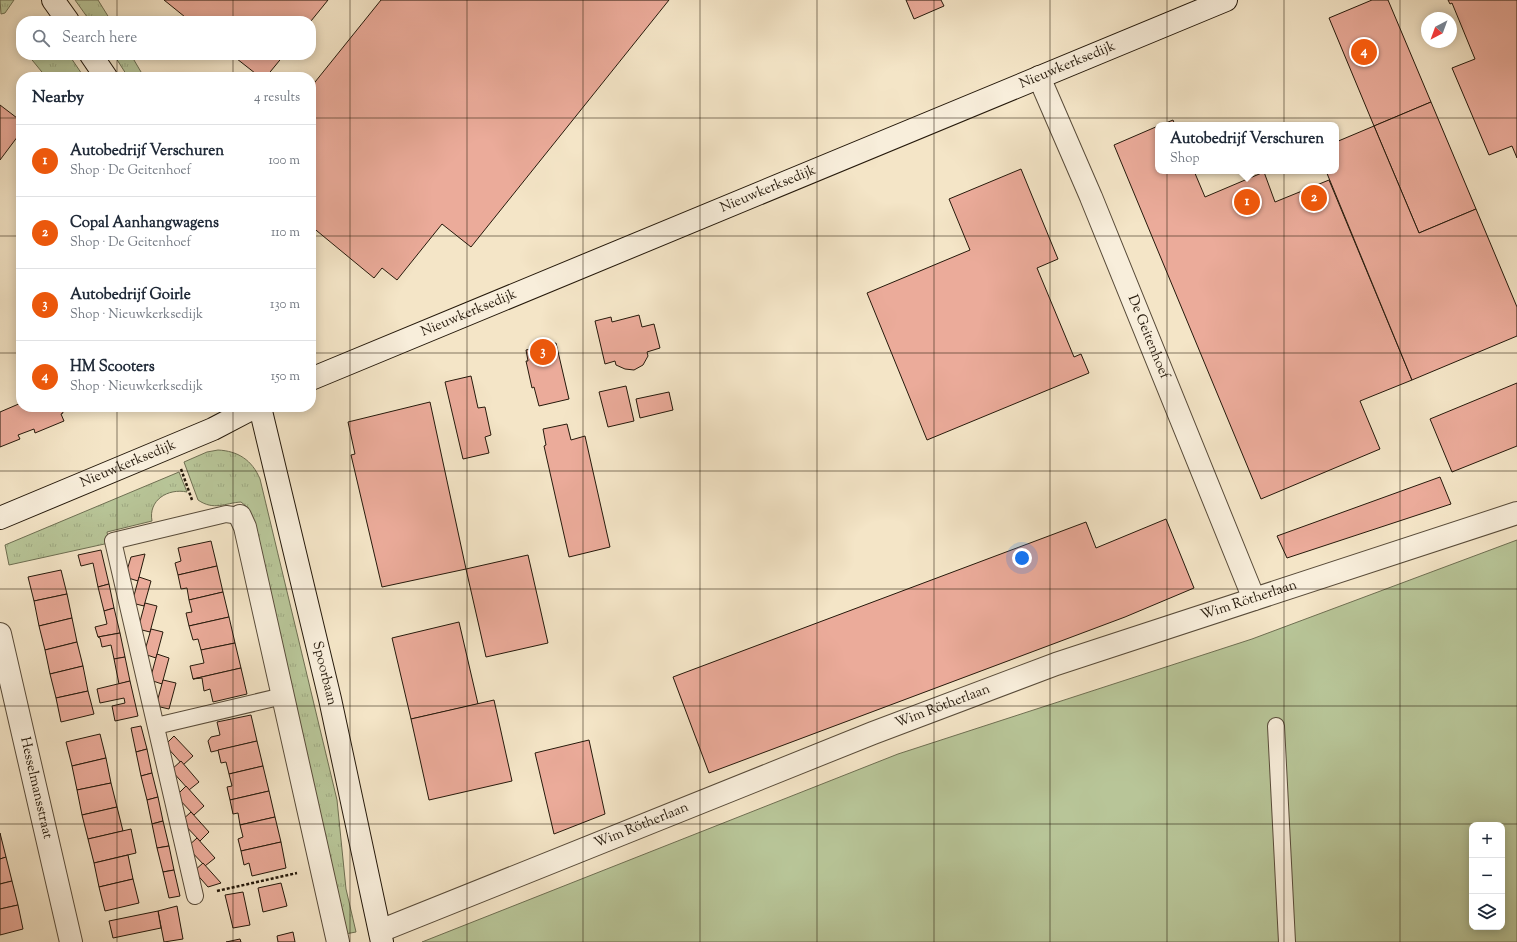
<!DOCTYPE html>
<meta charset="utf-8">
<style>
:root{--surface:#fff;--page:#f6f6f7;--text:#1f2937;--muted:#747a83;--line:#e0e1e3;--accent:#ea580c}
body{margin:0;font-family:"Sorts Mill Goudy",serif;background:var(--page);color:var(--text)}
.controls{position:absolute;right:12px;bottom:12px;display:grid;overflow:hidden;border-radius:8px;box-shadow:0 2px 10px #0003}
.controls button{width:36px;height:36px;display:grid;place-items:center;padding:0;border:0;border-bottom:1px solid var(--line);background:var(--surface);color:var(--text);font:20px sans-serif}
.compass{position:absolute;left:1421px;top:12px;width:36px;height:36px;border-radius:50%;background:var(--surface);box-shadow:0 2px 10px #0003;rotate:221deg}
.you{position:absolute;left:1022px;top:558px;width:14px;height:14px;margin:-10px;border:3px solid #fff;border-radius:50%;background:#1a73e8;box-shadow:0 0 0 6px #1a73e833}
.badge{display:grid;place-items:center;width:26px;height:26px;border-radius:50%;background:var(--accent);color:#fff;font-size:13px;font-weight:700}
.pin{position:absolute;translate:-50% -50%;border:2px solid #fff;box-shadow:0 1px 4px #0006}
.popup{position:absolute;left:1155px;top:122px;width:184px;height:52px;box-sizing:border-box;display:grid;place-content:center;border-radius:8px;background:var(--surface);filter:drop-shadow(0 1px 3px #0005);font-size:13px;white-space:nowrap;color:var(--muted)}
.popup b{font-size:15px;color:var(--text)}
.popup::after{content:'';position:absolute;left:50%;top:100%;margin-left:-8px;border:8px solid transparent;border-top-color:var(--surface)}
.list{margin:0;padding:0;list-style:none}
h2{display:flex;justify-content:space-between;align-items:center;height:52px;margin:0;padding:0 16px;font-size:17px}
h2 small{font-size:13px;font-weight:400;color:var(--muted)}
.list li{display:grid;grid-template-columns:26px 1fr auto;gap:12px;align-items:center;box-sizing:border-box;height:72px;padding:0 16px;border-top:1px solid var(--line)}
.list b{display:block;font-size:15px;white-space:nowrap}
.list p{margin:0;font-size:13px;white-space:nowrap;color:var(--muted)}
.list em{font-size:13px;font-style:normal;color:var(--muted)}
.icon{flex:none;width:22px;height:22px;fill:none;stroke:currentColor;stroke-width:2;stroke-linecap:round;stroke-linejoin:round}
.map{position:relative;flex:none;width:1517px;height:942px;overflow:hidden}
.search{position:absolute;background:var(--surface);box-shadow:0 2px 10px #0003;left:16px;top:16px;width:300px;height:44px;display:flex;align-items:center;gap:10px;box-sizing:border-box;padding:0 14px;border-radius:16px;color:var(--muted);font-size:15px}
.panel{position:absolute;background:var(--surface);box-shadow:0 2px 10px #0003;left:16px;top:72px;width:300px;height:340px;border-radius:16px}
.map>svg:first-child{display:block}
.grass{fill:url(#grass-tufts);stroke:#6e6f52}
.pitch{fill:#b8c598;stroke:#6e6f52;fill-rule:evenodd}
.building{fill:#ebab9a;stroke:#25190b}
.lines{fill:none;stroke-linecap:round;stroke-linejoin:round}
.lane-casing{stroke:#594c3a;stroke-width:18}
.street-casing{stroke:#594c3a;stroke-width:24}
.secondary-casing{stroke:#25190b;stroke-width:24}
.path{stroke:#25190b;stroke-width:2.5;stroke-dasharray:3 2;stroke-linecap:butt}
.lane{stroke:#f8eedb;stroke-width:16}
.street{stroke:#f8eedb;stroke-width:22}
.secondary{stroke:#f8eedb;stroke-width:22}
.grid{fill:none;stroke:#25190b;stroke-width:1;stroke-opacity:0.55}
.labels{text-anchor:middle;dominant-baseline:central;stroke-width:3;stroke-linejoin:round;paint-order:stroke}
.street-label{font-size:14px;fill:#25190b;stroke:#f8eedb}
</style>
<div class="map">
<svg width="1517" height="942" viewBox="0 0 1517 942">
<defs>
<pattern id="grass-tufts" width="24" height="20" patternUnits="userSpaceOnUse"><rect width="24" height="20" fill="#b8c598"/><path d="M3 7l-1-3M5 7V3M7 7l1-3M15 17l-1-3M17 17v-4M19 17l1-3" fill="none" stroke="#9ea982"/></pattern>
</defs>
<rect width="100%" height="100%" fill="#f4e5c7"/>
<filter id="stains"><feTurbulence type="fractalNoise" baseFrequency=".005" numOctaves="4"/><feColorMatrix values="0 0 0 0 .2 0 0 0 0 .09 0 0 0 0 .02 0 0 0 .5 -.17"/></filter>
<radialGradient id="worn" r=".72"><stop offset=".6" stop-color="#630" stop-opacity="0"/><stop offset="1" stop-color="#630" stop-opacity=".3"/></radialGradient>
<!-- grass -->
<g class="grass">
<polygon points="0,0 14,0 5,13 1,14"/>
<polygon points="75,0 98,0 111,21 90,21"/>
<polygon points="28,55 69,55 84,77 46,77"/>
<polygon points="114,55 131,55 144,77 128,77"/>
<path d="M 218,450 C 238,451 252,460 260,479 L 337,800 L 346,889 L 356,932 L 345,934 L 247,507 L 241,502 C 225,503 214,511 198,500 L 184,462 L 207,452 Z"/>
<path d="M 179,472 L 187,492 C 168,488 148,500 152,521 L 107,532 L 109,543 L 9,565 L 5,545 Z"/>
</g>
<!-- pitch -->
<path class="pitch" d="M 1517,540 L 1517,942 L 422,942 L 898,754 L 1252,639 ZM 1472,825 L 1502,825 L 1502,927 L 1472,927 Z"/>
<!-- building -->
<g class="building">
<polygon points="164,0 328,0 311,21 190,21"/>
<polygon points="381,0 669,0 471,247 442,224 397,280 382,268 374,278 311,226 311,87"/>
<polygon points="906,0 941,0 944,6 914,19"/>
<polygon points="1372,0 1388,0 1431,102 1374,126 1329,18"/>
<polygon points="1448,0 1517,0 1517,158 1512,146 1489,155 1452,68 1475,59 1452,3 1450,4"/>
<polygon points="232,55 284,55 266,77 260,77"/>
<polygon points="1431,102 1476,209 1419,233 1374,126"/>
<polygon points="0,105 21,121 21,132 0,160"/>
<polygon points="1173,120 1175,125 1161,125"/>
<polygon points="1158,126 1158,171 1194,171 1205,197 1264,172 1275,202 1329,180 1412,380 1360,401 1380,449 1261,499 1114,145"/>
<polygon points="1374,126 1419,233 1476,209 1517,307 1517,336 1412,380 1326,171 1336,171 1336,142"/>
<polygon points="1021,169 1058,259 1037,268 1074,357 1081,354 1089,373 927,440 867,293 970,250 949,199"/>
<polygon points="639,315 642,327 654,324 660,348 647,352 648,356 643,365 634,370 625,369 616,365 615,361 605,364 595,321 611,317 612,322"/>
<polygon points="556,343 569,399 539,406 534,387 532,388 526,361 528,361 526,350"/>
<polygon points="471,376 478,408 485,407 491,435 485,437 489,453 463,459 445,382"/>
<polygon points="1517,383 1517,446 1452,472 1430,419"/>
<polygon points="626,386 634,421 608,427 599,392"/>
<polygon points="669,392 673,410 640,418 636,399"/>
<polygon points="430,402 466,569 382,587 351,455 355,454 348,422"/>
<polygon points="21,403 21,407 58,407 59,410 62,409 63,413 61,414 64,421 35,433 34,429 18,435 20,439 0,447 0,412"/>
<polygon points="567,424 571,440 585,436 610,547 569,557 544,446 546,445 543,429"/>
<polygon points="1440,477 1451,504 1287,558 1277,536"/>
<polygon points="1166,519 1194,588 1125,617 709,773 673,677 1086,522 1096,548"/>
<polygon points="211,541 217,566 178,575 175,563 181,561 178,548"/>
<polygon points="101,550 109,584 98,587 93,563 81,566 78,555"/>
<polygon points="145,554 138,581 125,577 131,557"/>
<polygon points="528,555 548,643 486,657 466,569"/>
<polygon points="217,566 223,592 189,600 187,588 181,589 178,575"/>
<polygon points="61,570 67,594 34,601 28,577"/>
<polygon points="139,577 151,581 144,606 132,603"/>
<polygon points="109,584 114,608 104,611 98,587"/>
<polygon points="223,592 229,617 189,626 186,613 192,612 189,600"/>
<polygon points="67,594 72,618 39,626 34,601"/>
<polygon points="145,603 157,606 150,632 138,629"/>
<polygon points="114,608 120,633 98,637 95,627 107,624 104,611"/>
<polygon points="229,617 235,643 201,650 198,639 193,640 189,626"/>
<polygon points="72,618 77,642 45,650 39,626"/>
<polygon points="459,622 478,704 411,719 392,638"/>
<polygon points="151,629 163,632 156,658 144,654"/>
<polygon points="120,633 125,657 114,659 111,645 102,647 100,638 98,637"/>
<polygon points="77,642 83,666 50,674 45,650"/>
<polygon points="235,643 241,668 193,679 190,666 204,663 201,650"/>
<polygon points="157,654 169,658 162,684 150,680"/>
<polygon points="125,657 130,681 119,684 114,659"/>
<polygon points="83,666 88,691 56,698 50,674"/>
<polygon points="241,668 247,694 213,702 210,689 204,691 202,678 193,679"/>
<polygon points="163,680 176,683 169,709 156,706"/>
<polygon points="130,681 138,716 115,721 112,706 125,703 124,698 100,703 97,689"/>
<polygon points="88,691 94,714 61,722 56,698"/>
<polygon points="494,700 512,781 429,800 411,719"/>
<polygon points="251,715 257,741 211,752 208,741 211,737 220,735 217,722"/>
<polygon points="141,726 147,749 136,752 131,728"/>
<polygon points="100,734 106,758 72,766 66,742"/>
<polygon points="174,736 193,756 183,765 165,745"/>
<polygon points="589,740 605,814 554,834 535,753"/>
<polygon points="257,741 263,766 229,774 226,762 221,763 218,750"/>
<polygon points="147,749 152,773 141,776 136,752"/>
<polygon points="106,758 111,783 77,790 72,766"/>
<polygon points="181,761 199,782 189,790 171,770"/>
<polygon points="263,766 269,791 230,800 227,787 232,786 229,774"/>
<polygon points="152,773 158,797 147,800 141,776"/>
<polygon points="111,783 117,807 82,815 77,790"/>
<polygon points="186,786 204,806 194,815 176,796"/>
<polygon points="269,791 275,817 240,825 238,813 233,814 230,800"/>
<polygon points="158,797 163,821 152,824 147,800"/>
<polygon points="117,807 123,831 88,839 82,815"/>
<polygon points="191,812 209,832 200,841 181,821"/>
<polygon points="275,817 281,842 241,851 238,839 243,837 240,825"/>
<polygon points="163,821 169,846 157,848 152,824"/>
<polygon points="131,829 136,853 94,863 88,839"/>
<polygon points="0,833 6,857 0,859"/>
<polygon points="197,838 215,858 205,866 187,847"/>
<polygon points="281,842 286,868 252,876 249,863 244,865 241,851"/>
<polygon points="169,846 174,870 163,872 157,848"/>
<polygon points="128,855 133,879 99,887 94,863"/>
<polygon points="6,857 12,881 0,884 0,859"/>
<polygon points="203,863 221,883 208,887 194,871"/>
<polygon points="174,870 180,896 169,898 163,872"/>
<polygon points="133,879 139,903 105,911 99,887"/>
<polygon points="12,881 18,905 0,909 0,884"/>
<polygon points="281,883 287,906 263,912 258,888"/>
<polygon points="243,892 250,925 233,928 225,895"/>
<polygon points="18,905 23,929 0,935 0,909"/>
<polygon points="177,906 183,939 164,942 158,911"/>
<polygon points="158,911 161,928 113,938 109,921"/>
<polygon points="293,932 295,942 278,942 277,936"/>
<polygon points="240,939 241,942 226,942"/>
</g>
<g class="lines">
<!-- lane casing -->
<g class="lane-casing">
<g id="lane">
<polyline points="156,726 283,696"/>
<polyline points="1276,726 1287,942"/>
<polyline points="195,896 113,541 226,514 240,516"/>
</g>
</g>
<!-- street casing -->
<g class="street-casing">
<g id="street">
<path id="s1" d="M 1039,77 L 1091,197 L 1254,599"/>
<polyline points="240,516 245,527 338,942"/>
<path id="s2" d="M 0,634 L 71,942"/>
<path id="s3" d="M 380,931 L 873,733 L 1056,664 L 1517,513"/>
</g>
</g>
<!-- secondary casing -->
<g class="secondary-casing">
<g id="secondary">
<polyline points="53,0 68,21"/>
<polyline points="91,55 106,77"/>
<path id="s4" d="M 311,379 L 1226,0"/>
<path id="s5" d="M 260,407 L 330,699 L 382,942"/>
<path id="s6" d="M 0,518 L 213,429 L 255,407"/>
</g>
</g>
<!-- path -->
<g class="path">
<polyline points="181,469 192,500"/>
<polyline points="217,891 297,873"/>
</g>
<!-- lane -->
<use href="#lane" class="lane"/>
<!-- street -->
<use href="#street" class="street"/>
<!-- secondary -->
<use href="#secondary" class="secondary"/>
</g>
<!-- grid -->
<path class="grid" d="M 117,0 L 117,21M 233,0 L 233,21M 350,0 L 350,942M 467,0 L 467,942M 583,0 L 583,942M 700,0 L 700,942M 817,0 L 817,942M 934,0 L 934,942M 1050,0 L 1050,942M 1167,0 L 1167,942M 1284,0 L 1284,942M 1400,0 L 1400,942M 117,55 L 117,77M 233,55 L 233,77M 0,118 L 21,118M 311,118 L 1517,118M 0,236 L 21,236M 311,236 L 1517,236M 0,353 L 21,353M 311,353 L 1517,353M 117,407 L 117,942M 233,407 L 233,942M 0,471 L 1517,471M 0,589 L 1517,589M 0,706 L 1517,706M 0,824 L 1517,824"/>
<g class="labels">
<!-- street labels -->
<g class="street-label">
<text stroke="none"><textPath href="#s4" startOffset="819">Nieuwkerksedijk</textPath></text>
<text stroke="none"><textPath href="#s4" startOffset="495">Nieuwkerksedijk</textPath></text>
<text stroke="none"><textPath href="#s4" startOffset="171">Nieuwkerksedijk</textPath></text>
<text stroke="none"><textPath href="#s1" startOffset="282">De Geitenhoef</textPath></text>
<text stroke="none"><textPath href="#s6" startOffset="139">Nieuwkerksedijk</textPath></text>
<text stroke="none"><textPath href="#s3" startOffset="930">Wim Rötherlaan</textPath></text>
<text stroke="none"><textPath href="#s5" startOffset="274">Spoorbaan</textPath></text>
<text stroke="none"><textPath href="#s3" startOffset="606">Wim Rötherlaan</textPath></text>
<text stroke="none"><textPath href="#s2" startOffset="158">Hesselmansstraat</textPath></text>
<text stroke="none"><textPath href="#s3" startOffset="282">Wim Rötherlaan</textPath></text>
</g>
</g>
<rect width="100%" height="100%" filter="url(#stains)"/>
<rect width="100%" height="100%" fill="url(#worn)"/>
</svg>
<div class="controls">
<button>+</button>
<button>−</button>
<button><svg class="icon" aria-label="layers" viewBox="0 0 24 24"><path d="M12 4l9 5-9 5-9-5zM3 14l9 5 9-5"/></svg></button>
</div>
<svg class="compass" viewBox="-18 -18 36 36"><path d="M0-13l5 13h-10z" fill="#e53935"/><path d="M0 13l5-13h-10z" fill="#747a83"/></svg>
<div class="you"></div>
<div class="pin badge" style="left:1247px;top:202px">1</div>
<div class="popup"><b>Autobedrijf Verschuren</b>Shop</div>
<div class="pin badge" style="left:1314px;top:198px">2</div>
<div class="pin badge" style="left:543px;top:352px">3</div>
<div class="pin badge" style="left:1364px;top:52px">4</div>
<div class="search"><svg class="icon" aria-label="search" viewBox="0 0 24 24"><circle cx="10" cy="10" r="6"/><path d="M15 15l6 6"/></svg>Search here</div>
<section class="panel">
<h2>Nearby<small>4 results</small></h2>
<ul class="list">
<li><span class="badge">1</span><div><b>Autobedrijf Verschuren</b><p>Shop · De Geitenhoef</p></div><em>100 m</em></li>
<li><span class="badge">2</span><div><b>Copal Aanhangwagens</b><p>Shop · De Geitenhoef</p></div><em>110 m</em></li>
<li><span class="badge">3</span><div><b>Autobedrijf Goirle</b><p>Shop · Nieuwkerksedijk</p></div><em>130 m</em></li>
<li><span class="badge">4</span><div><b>HM Scooters</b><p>Shop · Nieuwkerksedijk</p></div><em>150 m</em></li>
</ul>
</section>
</div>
